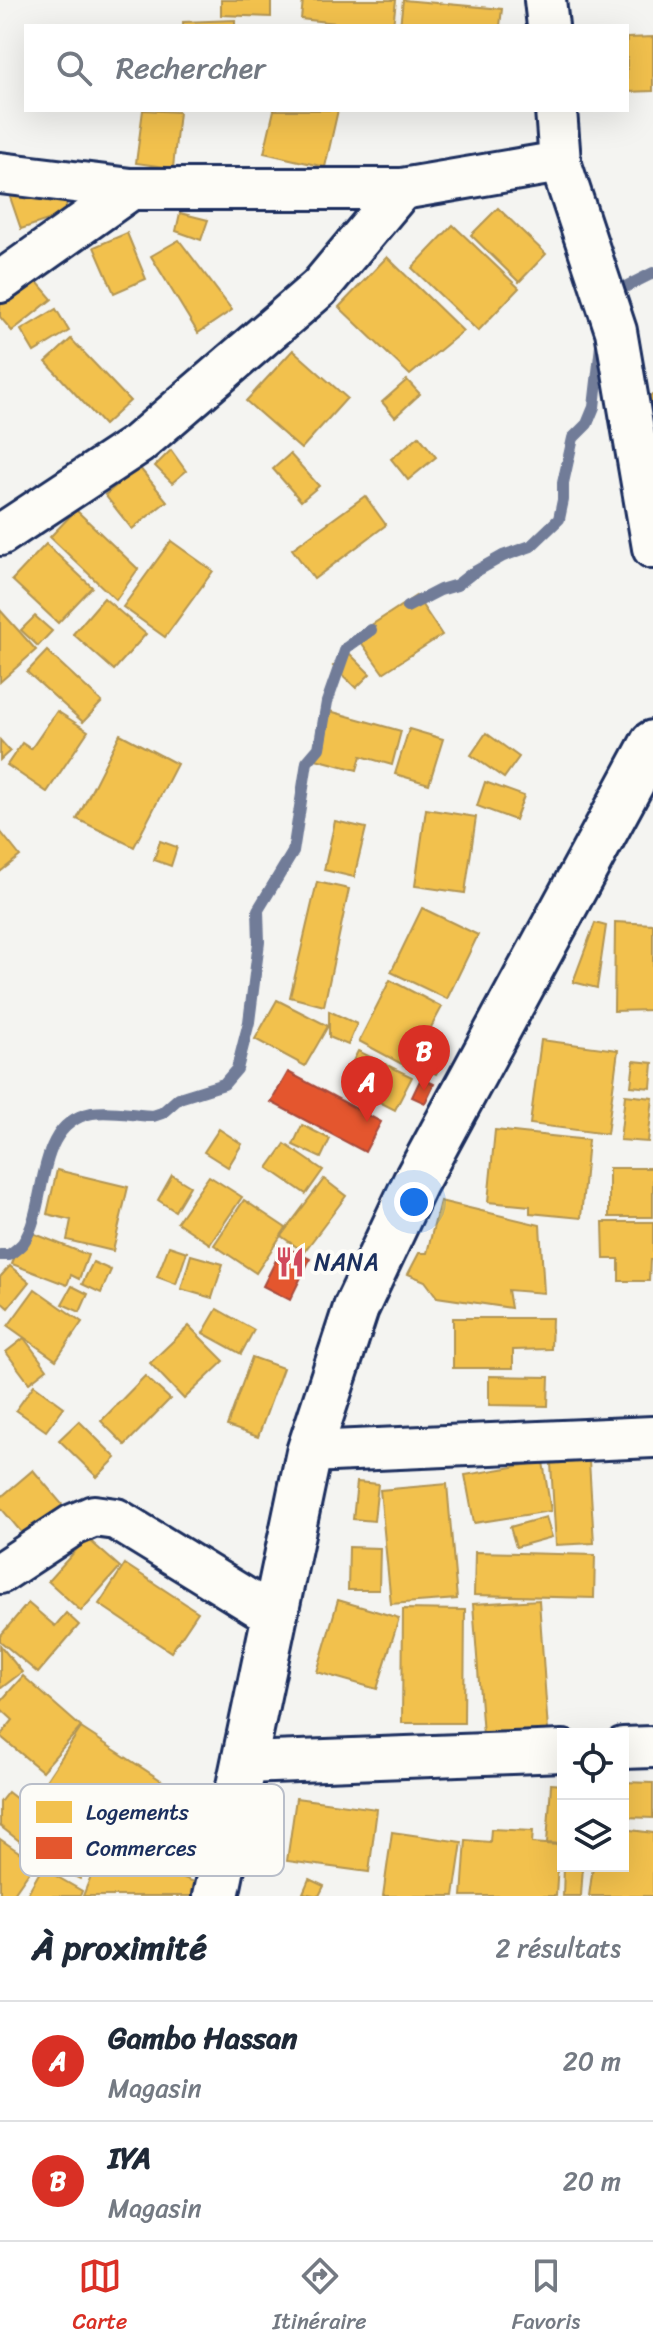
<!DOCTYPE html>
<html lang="fr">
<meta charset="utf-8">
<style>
:root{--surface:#fff;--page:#f6f6f7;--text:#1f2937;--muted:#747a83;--line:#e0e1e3;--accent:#d93025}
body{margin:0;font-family:Sriracha,sans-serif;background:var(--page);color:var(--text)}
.controls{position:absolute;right:24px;bottom:24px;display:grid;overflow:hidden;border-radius:0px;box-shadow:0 8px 32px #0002}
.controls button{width:72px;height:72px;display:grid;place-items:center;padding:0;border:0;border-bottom:2px solid var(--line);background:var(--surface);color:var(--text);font:40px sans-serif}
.you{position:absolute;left:414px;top:1202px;width:28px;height:28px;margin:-20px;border:6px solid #fff;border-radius:50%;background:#1a73e8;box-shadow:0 0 0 12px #1a73e833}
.badge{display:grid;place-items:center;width:52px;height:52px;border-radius:50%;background:var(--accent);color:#fff;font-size:26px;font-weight:700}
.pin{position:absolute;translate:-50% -66px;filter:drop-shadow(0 2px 4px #0008)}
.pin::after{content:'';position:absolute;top:42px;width:28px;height:24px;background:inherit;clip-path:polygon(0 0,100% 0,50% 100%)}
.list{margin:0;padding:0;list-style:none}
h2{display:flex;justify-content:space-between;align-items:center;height:104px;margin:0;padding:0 32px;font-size:34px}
h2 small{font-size:26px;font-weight:400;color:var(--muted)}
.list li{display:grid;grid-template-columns:52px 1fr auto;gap:24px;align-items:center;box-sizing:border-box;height:120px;padding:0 32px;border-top:2px solid var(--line)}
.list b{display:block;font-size:30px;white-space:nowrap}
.list p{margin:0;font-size:26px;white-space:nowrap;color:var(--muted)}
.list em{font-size:26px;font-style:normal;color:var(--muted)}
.icon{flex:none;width:44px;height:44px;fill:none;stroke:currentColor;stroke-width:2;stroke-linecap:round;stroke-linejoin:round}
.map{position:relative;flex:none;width:653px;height:1896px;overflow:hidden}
.search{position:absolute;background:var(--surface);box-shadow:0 8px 32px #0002;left:24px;right:24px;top:24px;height:88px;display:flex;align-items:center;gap:20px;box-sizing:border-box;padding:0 28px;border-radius:0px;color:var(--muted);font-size:30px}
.sheet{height:344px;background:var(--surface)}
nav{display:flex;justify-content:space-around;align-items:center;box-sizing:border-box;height:112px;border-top:2px solid var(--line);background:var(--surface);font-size:22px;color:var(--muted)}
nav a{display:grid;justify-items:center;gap:4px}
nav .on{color:var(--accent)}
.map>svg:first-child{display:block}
.homes{fill:#f2c14e;stroke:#b29553;stroke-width:2}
.shops{fill:#e4572e;stroke:#a84b3c;stroke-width:2}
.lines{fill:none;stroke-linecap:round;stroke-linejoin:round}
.stream{stroke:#717c98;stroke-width:12}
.minor-casing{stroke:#1b2f5e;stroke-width:46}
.tertiary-casing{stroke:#1b2f5e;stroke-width:50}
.minor{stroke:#fdfcf7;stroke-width:40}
.tertiary{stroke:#fdfcf7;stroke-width:44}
.labels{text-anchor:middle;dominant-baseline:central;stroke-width:8;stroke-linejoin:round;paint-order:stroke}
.poi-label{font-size:24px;fill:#1b2f5e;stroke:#fdfcf7;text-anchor:start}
.key{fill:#fdfcf7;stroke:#b9bec9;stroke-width:2}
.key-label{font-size:22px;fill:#1b2f5e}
</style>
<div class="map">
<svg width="653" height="1896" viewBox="0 0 653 1896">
<rect width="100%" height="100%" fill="#f4f4f1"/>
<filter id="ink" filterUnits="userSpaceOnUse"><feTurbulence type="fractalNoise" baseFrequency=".0125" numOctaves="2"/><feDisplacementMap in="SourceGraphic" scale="16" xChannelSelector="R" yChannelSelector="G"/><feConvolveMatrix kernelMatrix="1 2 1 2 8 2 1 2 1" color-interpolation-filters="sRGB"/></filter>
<g filter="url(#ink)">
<!-- homes -->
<g class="homes">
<polygon points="221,0 271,0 271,17 221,15"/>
<polygon points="303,0 396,0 393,26 363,26 301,19"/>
<polygon points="403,0 502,9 500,26 400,26"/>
<polygon points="235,20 235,26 183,26 183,22"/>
<polygon points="653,37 653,91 627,92 627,38"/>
<polygon points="143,110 179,112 173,168 136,163"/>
<polygon points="274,110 338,110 325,167 264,153"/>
<polygon points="56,178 69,213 21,229 9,194"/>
<polygon points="498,208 546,254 519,282 471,235"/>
<polygon points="180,213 208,220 201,240 176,231"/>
<polygon points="453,225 519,288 478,331 412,268"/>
<polygon points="127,233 146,279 114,293 94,247"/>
<polygon points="179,240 232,310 198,333 151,256"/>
<polygon points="387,257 463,331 410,375 339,307"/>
<polygon points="32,276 52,299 12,331 0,317 0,303"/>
<polygon points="56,309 69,331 34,352 21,330"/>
<polygon points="71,339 130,401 104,425 46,362"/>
<polygon points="293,350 347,398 301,449 246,401"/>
<polygon points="407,380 420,394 395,417 382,402"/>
<polygon points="653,395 653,433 643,397"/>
<polygon points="419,436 436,457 408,480 391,459"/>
<polygon points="171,450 186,471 172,483 155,466"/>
<polygon points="290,454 319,486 301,501 273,469"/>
<polygon points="139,467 167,501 132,529 105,495"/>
<polygon points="365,496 386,525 314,579 292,549"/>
<polygon points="76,510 138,569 116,600 50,537"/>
<polygon points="171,541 213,571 165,637 123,607"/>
<polygon points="46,544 92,587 58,623 12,580"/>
<polygon points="416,596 442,635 383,673 356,635"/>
<polygon points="104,598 146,634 114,670 73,634"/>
<polygon points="0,610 36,650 0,682"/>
<polygon points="35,616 52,631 38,646 21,630"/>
<polygon points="47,651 102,702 83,722 27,672"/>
<polygon points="348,652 370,674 356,688 333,666"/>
<polygon points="326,710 401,731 392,765 361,756 357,770 312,758"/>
<polygon points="57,711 88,731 47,792 7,765 22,743 31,749"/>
<polygon points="409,729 443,739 429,784 395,774"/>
<polygon points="486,733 519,757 504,778 471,755"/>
<polygon points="120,734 177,764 134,847 77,819"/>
<polygon points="0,740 10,751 0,760"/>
<polygon points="485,782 524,796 515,820 477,806"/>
<polygon points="426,809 476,817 465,893 415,886"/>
<polygon points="335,821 366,828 354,877 324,870"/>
<polygon points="0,831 20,856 0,872"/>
<polygon points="160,841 177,847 171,866 154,860"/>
<polygon points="317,882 349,889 324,1006 290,997"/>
<polygon points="422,908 478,935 447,999 391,972"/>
<polygon points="615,922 653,924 653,1010 614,1011"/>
<polygon points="595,923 606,926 597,988 573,982"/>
<polygon points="390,980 442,1007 409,1068 359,1041"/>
<polygon points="277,1000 328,1026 305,1066 255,1039"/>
<polygon points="329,1011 357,1024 348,1045 329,1037"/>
<polygon points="541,1040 618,1050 607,1134 530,1124"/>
<polygon points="429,1048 445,1056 436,1074 420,1066"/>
<polygon points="358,1051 412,1077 395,1110 342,1083"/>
<polygon points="634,1061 653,1063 651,1088 631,1086"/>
<polygon points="625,1095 653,1098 648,1142 620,1140"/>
<polygon points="302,1125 330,1139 321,1158 293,1145"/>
<polygon points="219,1129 242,1144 228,1167 204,1152"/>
<polygon points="495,1130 588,1140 581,1218 530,1213 530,1206 488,1202"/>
<polygon points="285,1144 323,1170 306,1194 268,1168"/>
<rect x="609" y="1168" width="44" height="49"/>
<polygon points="57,1170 128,1187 113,1251 67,1240 71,1220 47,1214"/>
<polygon points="172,1175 190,1186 175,1211 158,1200"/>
<polygon points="209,1176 242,1197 210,1244 177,1222"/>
<polygon points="324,1179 346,1196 304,1252 281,1236"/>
<polygon points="244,1200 286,1228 256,1273 214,1245"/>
<polygon points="440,1201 540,1225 544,1293 508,1290 511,1308 437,1297 425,1281 408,1274 419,1253 427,1253"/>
<polygon points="603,1222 653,1222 653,1260 650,1260 649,1281 619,1281 619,1259 604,1259"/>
<polygon points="25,1230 88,1255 79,1279 71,1275 67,1285 12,1264"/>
<polygon points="169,1246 187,1252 176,1284 157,1277"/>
<polygon points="191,1255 223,1264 212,1298 181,1289"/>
<polygon points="93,1262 111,1270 101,1293 82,1284"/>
<polygon points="10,1266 29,1282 8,1308 0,1301 0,1277"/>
<polygon points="72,1286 88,1294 80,1312 62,1304"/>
<polygon points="35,1289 82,1322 56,1360 8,1326"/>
<polygon points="217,1309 254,1330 241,1354 203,1333"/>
<polygon points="453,1318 552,1318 551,1349 513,1350 513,1368 453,1368"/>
<polygon points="189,1326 224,1361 184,1399 150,1363"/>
<polygon points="24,1338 47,1369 29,1383 6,1352"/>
<polygon points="252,1357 283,1368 258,1437 227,1426"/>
<polygon points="145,1376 170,1399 125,1445 101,1421"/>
<polygon points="489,1376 549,1377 548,1406 489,1405"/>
<polygon points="34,1385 64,1407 46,1431 16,1410"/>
<polygon points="79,1421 116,1458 97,1477 59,1440"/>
<polygon points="589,1461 594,1543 556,1545 551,1464"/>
<polygon points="543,1462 551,1511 474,1523 465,1475"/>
<polygon points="33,1470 66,1509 28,1540 0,1507 0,1498"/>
<polygon points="357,1482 378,1484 374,1521 353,1519"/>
<polygon points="447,1484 457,1599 391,1604 380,1490"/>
<polygon points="546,1517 552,1537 516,1547 510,1527"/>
<polygon points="87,1538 120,1567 81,1611 48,1581"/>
<polygon points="349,1547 380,1548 379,1590 348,1590"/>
<polygon points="475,1552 595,1555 594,1598 474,1595"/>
<polygon points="125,1564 198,1612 171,1652 99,1604"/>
<polygon points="338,1600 399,1618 377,1689 317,1672"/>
<polygon points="539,1600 548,1731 483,1735 473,1604"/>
<polygon points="28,1603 55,1626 66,1613 79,1625 38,1673 0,1641 0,1636"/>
<polygon points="403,1609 465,1610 464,1723 402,1723"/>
<polygon points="0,1645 22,1672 0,1689"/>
<polygon points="23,1676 81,1727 42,1771 0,1736 13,1720 0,1708 0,1702"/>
<polygon points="81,1728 176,1790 162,1811 126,1787 93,1838 33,1800"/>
<polygon points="623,1782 653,1783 653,1818 623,1817"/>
<polygon points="551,1784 563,1785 563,1844 547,1843"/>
<polygon points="8,1792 54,1828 35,1853 0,1826 0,1802"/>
<polygon points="296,1798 377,1809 369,1872 287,1861"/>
<polygon points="120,1803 182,1828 166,1871 202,1885 198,1896 83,1896"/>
<polygon points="65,1826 97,1842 80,1879 47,1863"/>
<polygon points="491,1829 533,1831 532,1843 559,1845 556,1896 462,1896 466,1840 490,1842"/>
<polygon points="623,1829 653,1833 653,1896 589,1896 593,1866 623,1866"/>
<polygon points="392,1832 462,1842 454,1896 383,1896"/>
<polygon points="0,1839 35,1863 12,1896 0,1896"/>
<polygon points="564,1866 583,1866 581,1896 563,1896"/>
<polygon points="42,1868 82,1891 80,1896 26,1896"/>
<polygon points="309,1879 324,1886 319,1896 303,1893"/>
</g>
<!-- shops -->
<g class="shops">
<polygon points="288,1072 381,1122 365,1152 271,1102"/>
<polygon points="421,1078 434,1084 425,1103 412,1097"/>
<polygon points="283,1246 310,1259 290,1300 263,1286"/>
</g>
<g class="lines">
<!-- stream -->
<g class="stream">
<polyline points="614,301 621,289 653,273"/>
<polyline points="407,607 440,590 457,585 471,574 503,556 531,546 559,519 563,500 563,483 573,438 587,424 594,407 602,337"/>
<path d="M 0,1255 L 9,1255 C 14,1251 20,1247 23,1243 C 49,1206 33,1124 92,1113 C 110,1110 134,1115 153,1116 L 162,1113 L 179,1098 L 224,1084 L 237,1069 L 249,1022 L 259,942 L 258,910 L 293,852 L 307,762 L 319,748 L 327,702 L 346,648 L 371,630"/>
</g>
<!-- minor casing -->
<g class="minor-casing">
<g id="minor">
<polyline points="545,0 548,26"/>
<polyline points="556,110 560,162"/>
<polyline points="0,173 131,189 402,189 560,162 616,331 653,548"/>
<polyline points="0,282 131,189"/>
<polyline points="0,535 138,444 319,288 402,189"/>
<polyline points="309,1452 653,1437"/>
<polyline points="0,1573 73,1525 94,1516 116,1519 274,1616"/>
<polyline points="623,1748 653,1747"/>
<polyline points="245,1763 563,1751"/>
</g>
</g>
<!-- tertiary casing -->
<g class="tertiary-casing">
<polyline id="tertiary" points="216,1896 309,1452 356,1308 415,1183 653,743"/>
</g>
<!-- minor -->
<use href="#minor" class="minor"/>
<!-- tertiary -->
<use href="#tertiary" class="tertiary"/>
</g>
</g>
<!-- icons -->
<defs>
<g id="restaurant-bare" transform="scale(2.4)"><path d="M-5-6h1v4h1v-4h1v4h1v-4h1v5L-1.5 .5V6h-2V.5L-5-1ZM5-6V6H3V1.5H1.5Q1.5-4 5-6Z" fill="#d1495b" stroke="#fdfcf7" stroke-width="2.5" paint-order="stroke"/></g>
</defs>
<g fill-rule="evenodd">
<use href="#restaurant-bare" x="290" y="1262"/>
</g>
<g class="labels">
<!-- poi labels -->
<g class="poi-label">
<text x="314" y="1262">NANA</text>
</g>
</g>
<!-- legend -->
<rect x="20" y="1784" width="264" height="92" rx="12" class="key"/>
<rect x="36" y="1801" width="36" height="22" fill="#f2c14e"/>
<rect x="36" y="1837" width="36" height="22" fill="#e4572e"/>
<g class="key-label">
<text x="86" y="1820">Logements</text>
<text x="86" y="1856">Commerces</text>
</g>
</svg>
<div class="controls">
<button><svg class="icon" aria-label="locate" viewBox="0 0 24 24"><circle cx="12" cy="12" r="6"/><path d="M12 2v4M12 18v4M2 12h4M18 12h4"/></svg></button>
<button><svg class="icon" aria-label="layers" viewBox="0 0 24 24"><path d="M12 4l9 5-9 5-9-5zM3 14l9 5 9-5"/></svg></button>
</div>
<div class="you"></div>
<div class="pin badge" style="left:367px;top:1122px">A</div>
<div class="pin badge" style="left:424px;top:1091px">B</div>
<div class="search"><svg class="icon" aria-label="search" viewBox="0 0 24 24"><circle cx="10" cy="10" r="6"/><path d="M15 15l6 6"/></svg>Rechercher</div>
</div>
<section class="sheet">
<h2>À proximité<small>2 résultats</small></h2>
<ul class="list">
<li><span class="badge">A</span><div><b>Gambo Hassan</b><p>Magasin</p></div><em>20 m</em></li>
<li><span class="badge">B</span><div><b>IYA</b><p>Magasin</p></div><em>20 m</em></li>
</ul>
</section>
<nav>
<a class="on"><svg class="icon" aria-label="map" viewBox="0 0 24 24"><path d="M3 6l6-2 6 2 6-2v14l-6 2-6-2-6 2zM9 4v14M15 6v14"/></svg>Carte</a>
<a><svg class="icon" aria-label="directions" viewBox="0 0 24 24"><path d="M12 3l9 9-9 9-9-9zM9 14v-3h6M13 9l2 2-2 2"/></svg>Itinéraire</a>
<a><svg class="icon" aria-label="saved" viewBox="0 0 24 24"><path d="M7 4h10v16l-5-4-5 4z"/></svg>Favoris</a>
</nav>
